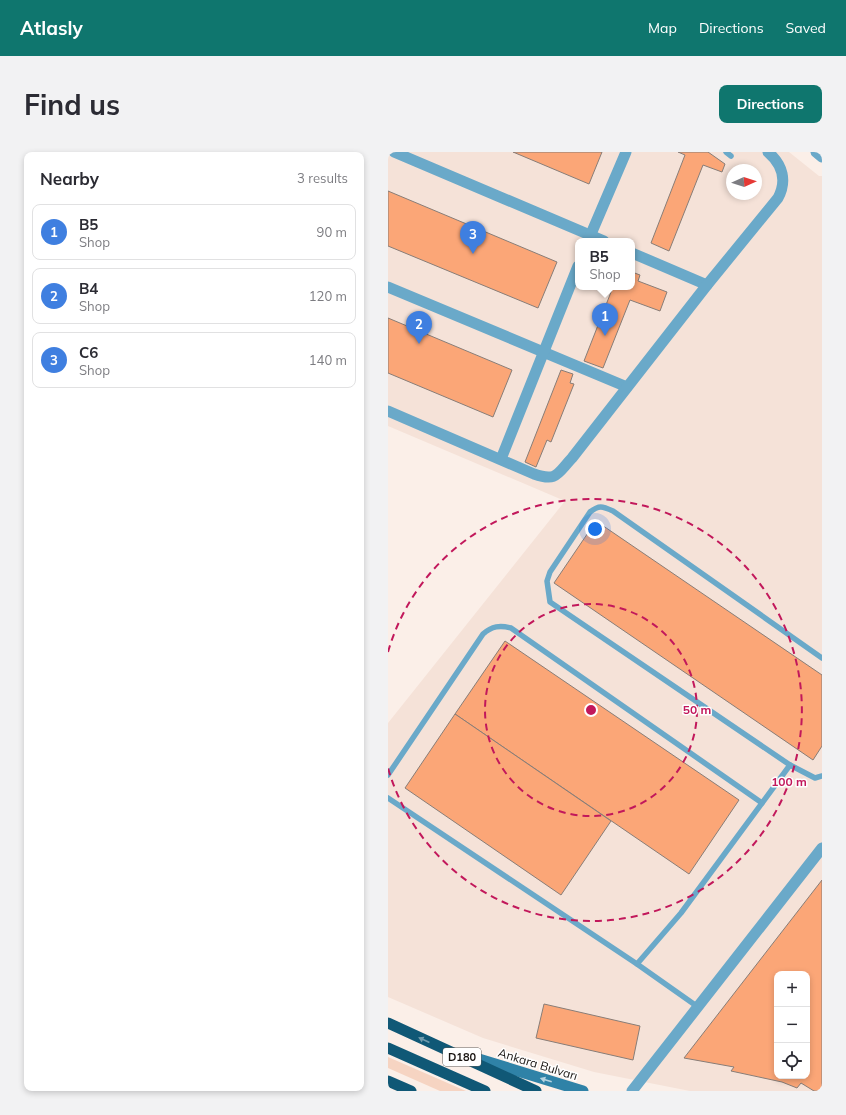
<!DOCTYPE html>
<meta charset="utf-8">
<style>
:root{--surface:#fff;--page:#f2f2f3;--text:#2b2b33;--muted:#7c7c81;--line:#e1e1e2;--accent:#0f766e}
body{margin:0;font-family:Mulish,sans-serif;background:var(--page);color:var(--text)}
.controls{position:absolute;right:12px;bottom:12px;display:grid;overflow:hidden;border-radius:8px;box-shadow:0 2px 6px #0003}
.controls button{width:36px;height:36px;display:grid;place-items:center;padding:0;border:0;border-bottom:1px solid var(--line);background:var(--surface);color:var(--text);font:20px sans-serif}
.compass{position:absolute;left:338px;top:12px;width:36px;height:36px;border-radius:50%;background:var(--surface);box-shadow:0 2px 6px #0003;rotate:87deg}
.you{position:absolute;left:207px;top:377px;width:14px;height:14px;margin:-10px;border:3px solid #fff;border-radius:50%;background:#1a73e8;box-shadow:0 0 0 6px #1a73e833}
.badge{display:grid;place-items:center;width:26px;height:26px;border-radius:50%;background:var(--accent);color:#fff;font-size:13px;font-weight:700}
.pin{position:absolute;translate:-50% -33px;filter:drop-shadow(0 1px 2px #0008)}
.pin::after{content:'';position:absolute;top:21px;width:14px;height:12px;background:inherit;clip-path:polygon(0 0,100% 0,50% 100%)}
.popup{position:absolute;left:187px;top:86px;width:60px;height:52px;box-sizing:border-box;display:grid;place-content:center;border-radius:8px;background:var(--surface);filter:drop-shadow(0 1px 3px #0005);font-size:13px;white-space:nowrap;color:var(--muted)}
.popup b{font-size:15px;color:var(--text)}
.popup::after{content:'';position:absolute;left:50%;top:100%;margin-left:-8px;border:8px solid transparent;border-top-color:var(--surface)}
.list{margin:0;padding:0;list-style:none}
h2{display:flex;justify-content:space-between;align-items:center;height:52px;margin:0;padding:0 16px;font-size:17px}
h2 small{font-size:13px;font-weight:400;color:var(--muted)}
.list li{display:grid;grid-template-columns:26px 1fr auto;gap:12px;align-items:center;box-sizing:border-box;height:56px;margin:0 8px 8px;padding:0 8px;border:1px solid var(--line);border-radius:8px}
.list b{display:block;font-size:15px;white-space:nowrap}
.list p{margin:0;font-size:13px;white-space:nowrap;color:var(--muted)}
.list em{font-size:13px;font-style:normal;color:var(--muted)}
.icon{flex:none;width:22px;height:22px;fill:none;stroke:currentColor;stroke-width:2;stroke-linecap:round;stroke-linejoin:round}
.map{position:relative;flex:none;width:434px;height:939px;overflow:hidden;border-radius:8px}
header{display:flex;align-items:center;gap:24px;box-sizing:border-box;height:56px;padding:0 20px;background:var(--accent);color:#fff}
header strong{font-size:19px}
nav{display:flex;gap:22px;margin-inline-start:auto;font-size:14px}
.intro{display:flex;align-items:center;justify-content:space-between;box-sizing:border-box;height:96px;padding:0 24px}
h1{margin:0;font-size:28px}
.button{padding:10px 18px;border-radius:8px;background:var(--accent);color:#fff;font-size:14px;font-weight:700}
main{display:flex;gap:24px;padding:0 24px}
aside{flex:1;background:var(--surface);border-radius:8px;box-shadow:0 2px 6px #0003}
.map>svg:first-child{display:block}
.built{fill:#f5e2d8;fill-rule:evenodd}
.green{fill:#f6d4c2}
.building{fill:#fba677;stroke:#887d77;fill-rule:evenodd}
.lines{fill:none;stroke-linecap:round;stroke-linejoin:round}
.service{stroke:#6aa9c9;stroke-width:5.5}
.minor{stroke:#6aa9c9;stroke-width:11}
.secondary{stroke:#2f82a7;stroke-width:11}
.trunk{stroke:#105876;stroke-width:11}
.oneway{fill:#709bad}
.oneway2{fill:#b6d3e0}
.ring{fill:none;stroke:#c2185b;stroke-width:2;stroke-dasharray:7 5}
.labels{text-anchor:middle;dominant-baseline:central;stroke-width:3;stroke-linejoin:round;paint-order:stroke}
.shield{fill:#fff;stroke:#5d5a58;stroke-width:1}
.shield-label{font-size:11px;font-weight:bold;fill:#181411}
.street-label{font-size:12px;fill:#181411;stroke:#fff}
.centre{fill:#c2185b;stroke:#fff;stroke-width:2}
.ring-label{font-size:12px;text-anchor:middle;font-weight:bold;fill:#c2185b;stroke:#fff;stroke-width:3;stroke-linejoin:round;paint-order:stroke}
</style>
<header>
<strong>Atlasly</strong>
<nav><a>Map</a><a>Directions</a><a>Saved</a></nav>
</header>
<div class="intro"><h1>Find us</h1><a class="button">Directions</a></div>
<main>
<aside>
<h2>Nearby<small>3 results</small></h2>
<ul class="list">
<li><span class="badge" style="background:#3f7fe0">1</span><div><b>B5</b><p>Shop</p></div><em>90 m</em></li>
<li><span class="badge" style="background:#3f7fe0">2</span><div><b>B4</b><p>Shop</p></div><em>120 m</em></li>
<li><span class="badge" style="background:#3f7fe0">3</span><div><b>C6</b><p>Shop</p></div><em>140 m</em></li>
</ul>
</aside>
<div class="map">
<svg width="434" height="939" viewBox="0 0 434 939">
<rect width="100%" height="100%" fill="#fbefe8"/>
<!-- built -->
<path class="built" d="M 0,0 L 401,0 L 431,24 L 434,24 L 434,939 L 302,939 L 206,920 L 95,886 L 0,845 L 0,571 L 177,349 L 0,274 ZM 344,18 L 368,18 L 368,42 L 344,42 ZM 190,89 L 244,89 L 244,135 L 190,135 ZM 389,822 L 419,822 L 419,924 L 389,924 Z"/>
<!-- green -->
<polygon class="green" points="0,905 78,939 52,939 0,916"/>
<!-- building -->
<g class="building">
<polygon points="125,0 214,0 201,32"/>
<polygon points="290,0 320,0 337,12 334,20 315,13 281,99 263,91 297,3"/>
<polygon points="0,39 169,110 150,156 0,94"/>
<polygon points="244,120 252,123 250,129 279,140 272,159 242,148 215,216 196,209 225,135 244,135"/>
<polygon points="0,166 124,218 105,265 0,221"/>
<polygon points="173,218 185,222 182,231 186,232 163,290 159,288 148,315 137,310"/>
<polygon points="208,369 434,523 434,594 425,608 166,431"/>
<polygon points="117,489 351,648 301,722 67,562"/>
<polygon points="67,562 223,669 173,743 17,636"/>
<path d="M 434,728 L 434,939 L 426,939 L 413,931 L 409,936 L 394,930 L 343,919 L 346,915 L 296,906 ZM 389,822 L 419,822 L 419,924 L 389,924 Z"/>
<polygon points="156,852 252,874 245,908 148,886"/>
</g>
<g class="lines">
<!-- service -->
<g class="service">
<polyline points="338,0 343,4"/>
<path d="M 434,506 L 225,359 C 214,354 211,353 202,360 L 162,420 L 159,429 L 162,450 L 402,613 L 427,626 L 434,624"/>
<path d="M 0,623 L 95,482 C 104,474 112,473 123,476 L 374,651"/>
<polyline points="0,646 249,812 310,855"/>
<polyline points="249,812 293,761 402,613"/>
</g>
<!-- minor -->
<g class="minor">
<polyline points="6,0 216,89"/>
<polyline points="428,0 434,5"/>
<polyline points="200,89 238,0"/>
<polyline points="244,101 319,133"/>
<polyline points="0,135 239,235"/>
<path d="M 0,259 L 146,322 C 169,330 169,322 184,306 L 319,133 L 390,46 C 399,29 395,13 380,0"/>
<polyline points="113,307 190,114"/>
<polyline points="244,939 434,696"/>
</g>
<!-- secondary -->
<polyline class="secondary" points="81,904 195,939"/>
<!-- trunk -->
<g class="trunk">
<polyline points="0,871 148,939"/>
<polyline points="0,896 97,939"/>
<polyline points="0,929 23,939"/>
</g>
</g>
<!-- one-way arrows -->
<defs><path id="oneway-solid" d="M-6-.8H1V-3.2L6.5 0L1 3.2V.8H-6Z"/></defs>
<use class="oneway" href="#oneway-solid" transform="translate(36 888) rotate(-155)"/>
<use class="oneway2" href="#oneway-solid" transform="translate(158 928) rotate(-163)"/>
<!-- distance rings -->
<g class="ring">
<circle cx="203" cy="558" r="106"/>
<path d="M0 500A211 211 0 1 1 0 616"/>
</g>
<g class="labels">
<!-- shield labels -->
<rect class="shield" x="55" y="896" width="38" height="18" rx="3"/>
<g class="shield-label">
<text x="74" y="905">D180</text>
</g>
<!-- street labels -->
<g class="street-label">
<text transform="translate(150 912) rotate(17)">Ankara Bulvarı</text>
</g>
</g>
<circle cx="203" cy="558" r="6" class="centre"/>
<g class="ring-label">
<text x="309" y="562">50 m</text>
<text x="401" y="634">100 m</text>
</g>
</svg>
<div class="controls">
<button>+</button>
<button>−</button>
<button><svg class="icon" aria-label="locate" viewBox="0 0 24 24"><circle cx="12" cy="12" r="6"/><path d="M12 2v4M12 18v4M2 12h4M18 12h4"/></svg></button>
</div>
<svg class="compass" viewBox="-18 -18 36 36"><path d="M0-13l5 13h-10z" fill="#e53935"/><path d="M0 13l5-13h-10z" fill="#7c7c81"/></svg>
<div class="you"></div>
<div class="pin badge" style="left:217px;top:184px;background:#3f7fe0">1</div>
<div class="popup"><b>B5</b>Shop</div>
<div class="pin badge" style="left:31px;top:192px;background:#3f7fe0">2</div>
<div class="pin badge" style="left:85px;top:102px;background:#3f7fe0">3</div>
</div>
</main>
